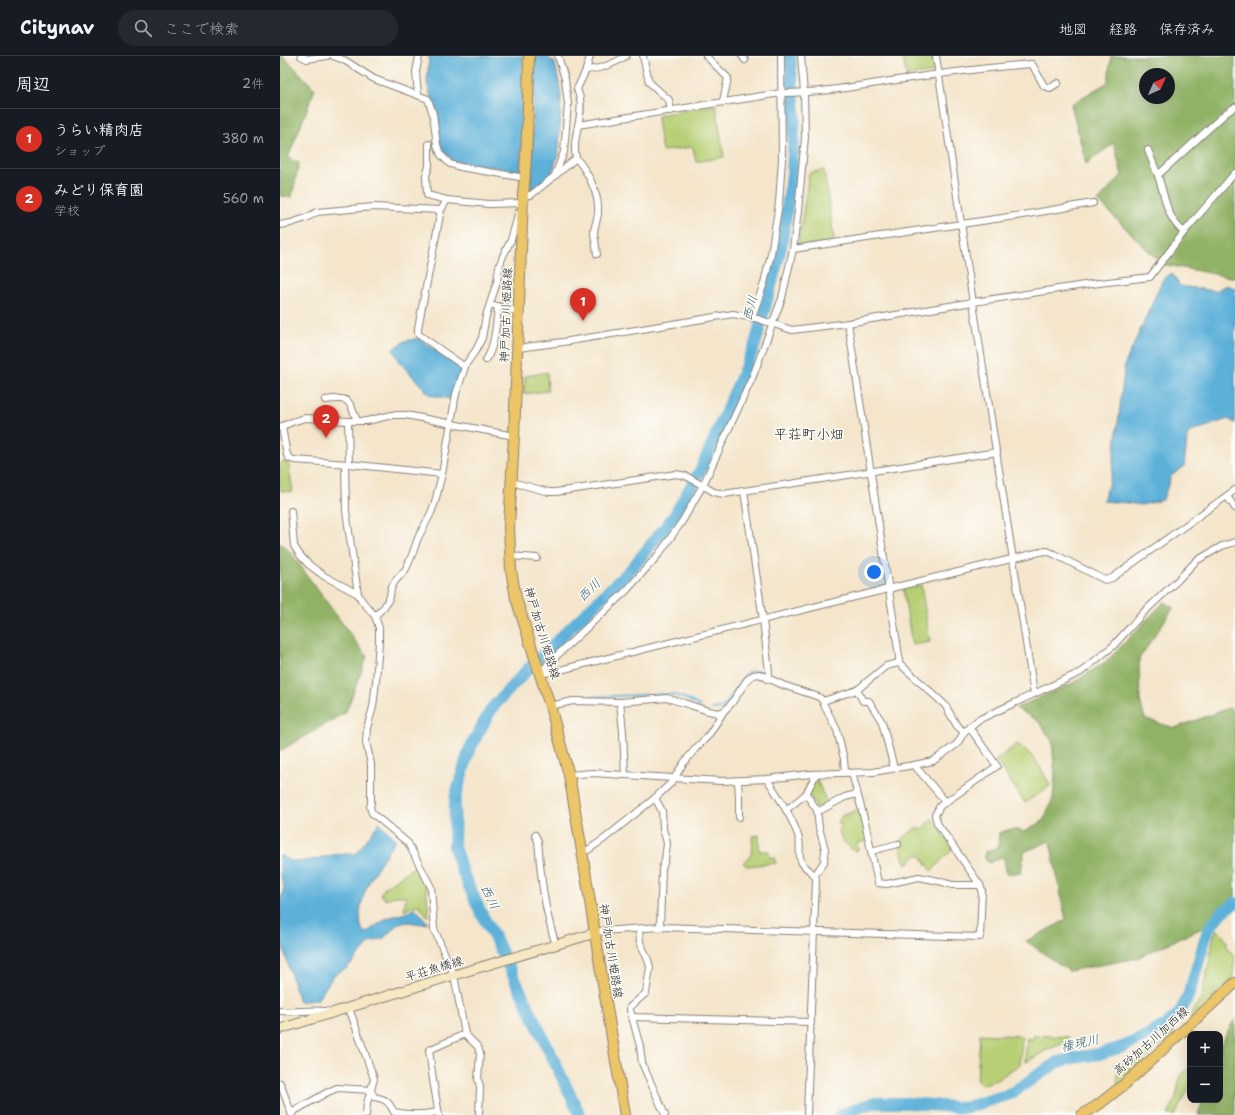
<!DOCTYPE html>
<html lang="ja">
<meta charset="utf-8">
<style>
:root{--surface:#171b24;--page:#242831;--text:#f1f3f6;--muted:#9ea1a6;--line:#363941;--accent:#d93025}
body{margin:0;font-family:"Shantell Sans","Klee One",sans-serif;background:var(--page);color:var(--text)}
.controls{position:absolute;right:12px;bottom:12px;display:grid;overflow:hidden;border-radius:8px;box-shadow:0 4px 16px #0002}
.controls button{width:36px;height:36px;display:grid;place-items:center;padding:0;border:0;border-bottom:1px solid var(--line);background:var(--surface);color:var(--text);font:20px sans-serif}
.compass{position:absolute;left:859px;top:12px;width:36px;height:36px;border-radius:50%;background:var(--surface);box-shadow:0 4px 16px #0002;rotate:45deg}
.you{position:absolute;left:594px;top:516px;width:14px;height:14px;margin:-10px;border:3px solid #fff;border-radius:50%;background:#1a73e8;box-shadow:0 0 0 6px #1a73e833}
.badge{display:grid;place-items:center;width:26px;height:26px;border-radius:50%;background:var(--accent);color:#fff;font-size:13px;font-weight:700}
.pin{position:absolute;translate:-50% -33px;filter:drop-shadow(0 1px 2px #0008)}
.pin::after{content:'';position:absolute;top:21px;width:14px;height:12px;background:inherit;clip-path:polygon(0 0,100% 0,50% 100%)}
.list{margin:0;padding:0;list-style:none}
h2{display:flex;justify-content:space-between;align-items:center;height:52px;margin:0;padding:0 16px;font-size:17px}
h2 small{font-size:13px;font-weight:400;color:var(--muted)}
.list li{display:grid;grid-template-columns:26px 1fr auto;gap:12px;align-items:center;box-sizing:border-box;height:60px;padding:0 16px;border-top:1px solid var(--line)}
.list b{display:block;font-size:15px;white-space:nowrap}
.list p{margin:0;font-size:13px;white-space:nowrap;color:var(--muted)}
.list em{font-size:13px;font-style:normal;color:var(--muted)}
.icon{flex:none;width:22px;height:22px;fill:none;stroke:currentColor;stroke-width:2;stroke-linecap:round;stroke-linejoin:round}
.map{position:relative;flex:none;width:955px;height:1059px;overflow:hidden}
header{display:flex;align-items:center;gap:24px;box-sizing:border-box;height:56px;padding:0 20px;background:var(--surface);border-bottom:1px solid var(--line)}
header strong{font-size:19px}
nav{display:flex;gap:22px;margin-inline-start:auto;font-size:14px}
.search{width:280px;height:36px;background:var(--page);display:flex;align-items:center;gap:10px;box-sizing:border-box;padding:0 14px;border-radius:22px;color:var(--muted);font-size:15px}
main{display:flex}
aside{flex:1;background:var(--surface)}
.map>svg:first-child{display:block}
.green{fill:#b7cf74;stroke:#6a7648}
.forest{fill:#91b266;stroke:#566741;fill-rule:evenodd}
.water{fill:#5db1d9;stroke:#3c667a}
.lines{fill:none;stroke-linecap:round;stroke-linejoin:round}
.stream{stroke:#5db1d9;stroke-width:2}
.river{stroke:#5db1d9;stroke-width:12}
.minor-casing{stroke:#888074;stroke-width:8}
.secondary-casing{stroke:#888074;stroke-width:11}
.primary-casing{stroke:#888074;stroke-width:12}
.minor{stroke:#fff;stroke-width:6}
.secondary{stroke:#f7e8c3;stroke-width:9}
.primary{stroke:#ecc569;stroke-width:10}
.labels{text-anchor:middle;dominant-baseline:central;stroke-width:3;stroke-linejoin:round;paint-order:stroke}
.street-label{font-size:12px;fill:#1c1c1c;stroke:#fdfcf7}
.water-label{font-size:13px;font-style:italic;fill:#395f71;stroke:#fdfcf7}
.quarter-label{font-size:14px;fill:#1c1c1c;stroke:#fdfcf7}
</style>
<header>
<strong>Citynav</strong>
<div class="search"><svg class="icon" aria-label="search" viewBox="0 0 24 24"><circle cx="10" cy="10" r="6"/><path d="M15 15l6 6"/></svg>ここで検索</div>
<nav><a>地図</a><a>経路</a><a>保存済み</a></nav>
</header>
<main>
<aside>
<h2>周辺<small>2件</small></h2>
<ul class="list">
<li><span class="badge">1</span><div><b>うらい精肉店</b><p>ショップ</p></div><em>380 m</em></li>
<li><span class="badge">2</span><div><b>みどり保育園</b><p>学校</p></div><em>560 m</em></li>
</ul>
</aside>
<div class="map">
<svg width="955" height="1059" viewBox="0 0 955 1059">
<rect width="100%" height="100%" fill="#fdfcf7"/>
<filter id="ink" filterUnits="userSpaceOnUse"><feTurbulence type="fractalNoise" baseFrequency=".025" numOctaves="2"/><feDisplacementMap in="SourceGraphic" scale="8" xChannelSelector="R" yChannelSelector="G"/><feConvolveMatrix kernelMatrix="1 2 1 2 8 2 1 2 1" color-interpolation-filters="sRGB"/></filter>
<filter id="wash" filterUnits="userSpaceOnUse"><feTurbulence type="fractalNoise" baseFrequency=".012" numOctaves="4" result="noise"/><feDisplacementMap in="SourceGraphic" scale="16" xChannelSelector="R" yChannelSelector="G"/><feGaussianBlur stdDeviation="0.9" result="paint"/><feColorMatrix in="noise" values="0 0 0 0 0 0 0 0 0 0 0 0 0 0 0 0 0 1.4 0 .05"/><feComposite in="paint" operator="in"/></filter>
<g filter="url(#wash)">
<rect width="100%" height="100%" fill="#f4e5cb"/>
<!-- green -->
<g class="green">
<polygon points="623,0 653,0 655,16 626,20"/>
<polygon points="436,49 444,101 416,106 413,91 382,95 377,64 379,59"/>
<polygon points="544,114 554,183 552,186 518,190 529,117"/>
<polygon points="267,316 268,335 244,338 245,320"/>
<polygon points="0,406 8,406 13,436 0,435"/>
<polygon points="641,529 650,586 632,589 623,533"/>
<path d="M 737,688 C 753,697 761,712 769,727 L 770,730 L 745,747 L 716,704 Z"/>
<polygon points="536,722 548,749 539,753 528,738"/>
<path d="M 580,753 L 587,785 L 577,787 L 578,794 L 574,795 C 566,789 559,782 559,772 L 561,770 L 558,765 L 561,762 L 561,760 Z"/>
<polygon points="652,762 673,792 652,815 639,798 629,805 630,807 625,808 619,785 637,771 641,774"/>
<path d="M 479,779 L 479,795 L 489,795 L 490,802 L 495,801 L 496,807 L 467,810 L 463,807 C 465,804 468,803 470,800 C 474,795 472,786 472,780 Z"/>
<path d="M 137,809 L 146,829 L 149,861 C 138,853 144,843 124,855 L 126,840 L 115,840 L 105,843 L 100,837 L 104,834 L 103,832 Z"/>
<path d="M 937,873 L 947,885 C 946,892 950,896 955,899 C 955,908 953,916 952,924 L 910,962 L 914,952 L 920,945 L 927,917 L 934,880 Z"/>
<polygon points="892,976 895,976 838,1029 837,1019 838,1016 834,1008 851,1002 864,995"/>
<polygon points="700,978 741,980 742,982 740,1008 717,1024 701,1029 697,1025"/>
<polygon points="754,979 789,981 790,985 769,993 746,1006 745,1005 747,982 753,983"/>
<polygon points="910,1010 910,1030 895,1059 888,1059 896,1041 900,1021"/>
</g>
<!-- forest -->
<g class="forest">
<polygon points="0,0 3,0 35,33 8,102 19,107 12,141 0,140"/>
<path d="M 831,0 L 955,0 L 955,222 L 882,208 L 818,145 L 842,119 L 834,87 L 806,108 L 791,48 L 828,26 ZM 865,18 L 889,18 L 889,42 L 865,42 Z"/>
<polygon points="0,487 10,496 87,601 66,656 0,695"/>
<path d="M 884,546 L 894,551 L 859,603 L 860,645 L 865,663 L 895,672 L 949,652 L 955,656 L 955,853 L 933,867 L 857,902 L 789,915 L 746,885 L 786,864 L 770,785 L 744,796 L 741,817 L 726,817 L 724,802 L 721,801 L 709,807 L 705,802 L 705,796 L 718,791 L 719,777 C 728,773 735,772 744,776 L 763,765 L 773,742 L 775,720 L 772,685 L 758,665 L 736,652 L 791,628 L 827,605 Z"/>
<polygon points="955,963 955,1059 918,1059 923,1044 940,1044 940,989"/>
</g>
<!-- water -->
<g class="water">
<polygon points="149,0 243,0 241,115 173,105 162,93 158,81 156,59 147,27"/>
<polygon points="255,0 266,0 275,7 281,37 279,96 271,119 250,134"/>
<polygon points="892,217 900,230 936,235 946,229 955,232 955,367 948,363 908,377 904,410 891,420 883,444 861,449 848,447 823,445 832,417 845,308 883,223"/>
<polygon points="139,282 182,313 172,343 150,339 121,308 113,293 125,285"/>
<path d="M 99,767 L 116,783 C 99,809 73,841 82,874 L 86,877 L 107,862 L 126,857 L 135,852 L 148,867 L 143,868 L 128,866 L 118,868 L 104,882 L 90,887 L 67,912 L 54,919 L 37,944 L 19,946 L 0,881 L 0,848 L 4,831 L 0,817 L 0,799 C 17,814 41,799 60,798 C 66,797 70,799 76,798 Z"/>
</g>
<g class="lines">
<!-- stream -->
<g class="stream">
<polyline points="308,641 391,638 402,641 420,650"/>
<path d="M 432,653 L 441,652 L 446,648 L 465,619 C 470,615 473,614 479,616"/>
</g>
<!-- river -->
<g class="river">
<polyline points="300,1059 218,888 201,857 182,815 174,791 175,743 189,694 212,652 246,615 352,512 394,460 422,411 475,289 501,192 512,119 515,58 510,0"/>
<polyline points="560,1059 592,1047 629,1047 684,1052 730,1038 776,1007 793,1002 819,998 842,991 862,982 889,967 899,958 908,941 928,874 940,858 955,847"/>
</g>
</g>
</g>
<g filter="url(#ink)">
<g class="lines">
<!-- minor casing -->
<g class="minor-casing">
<g id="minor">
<polyline points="21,0 27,3 47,0"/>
<polyline points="53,0 64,4 94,23 148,43 153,58 157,89 161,99 170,108 180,111 245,122"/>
<polyline points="363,0 369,26 389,44 391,55"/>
<polyline points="426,0 448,22 443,45"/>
<polyline points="462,0 465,4"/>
<polyline points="656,0 693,247 754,638"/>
<path d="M 306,14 C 321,13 334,8 346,0"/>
<polyline points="138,39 136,16 139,0"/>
<path d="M 298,69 L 501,37 C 538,37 574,31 610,25 C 657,18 705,11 752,8 L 764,30 L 770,32 L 778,27"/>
<polyline points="149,88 149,110 146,120 147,139 167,144"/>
<path d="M 868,94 C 871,103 875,111 878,120 C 885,139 886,163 904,176"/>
<path d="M 296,102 C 308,116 320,139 318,158 C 317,165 314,171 314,177 C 315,184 316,191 317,198"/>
<polyline points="275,119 284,96 288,48 285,23 278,0"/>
<polyline points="878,119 946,57 955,51"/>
<path d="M 243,139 L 251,139 L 282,114 L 296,102 C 291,82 304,62 300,42 C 299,39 298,36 297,33 L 306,14 L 310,0"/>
<polyline points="161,154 138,272 138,278 185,311"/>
<polyline points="0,169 11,167 26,162 37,156 93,151 161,154 167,144 209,148 243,147"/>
<polyline points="513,193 742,159 813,147"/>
<polyline points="215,250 228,252 240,258"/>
<polyline points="472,261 484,227 491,198 499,147 502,103 501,0"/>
<polyline points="568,267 619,600 619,607"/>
<polyline points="238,292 283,286 453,258 475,262 512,274 568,267 687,247 811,228 870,221 904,176 955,117"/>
<path d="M 206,304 C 214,293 217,264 218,250"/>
<path d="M 45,344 C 70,341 68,342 77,365"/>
<polyline points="68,365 69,408"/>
<polyline points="0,371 12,366 25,362 68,365 87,365 112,359 126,359 234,380"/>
<polyline points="2,371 7,399 9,402 14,404 69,408 162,418"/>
<polyline points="65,408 66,455 78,538 82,545 95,560 99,572 99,586 96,625 93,651 87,672 86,686 91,708 91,747 90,751 92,757 128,787 151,831 154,873 174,919 185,978 198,991 200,998 198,1023 200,1031 199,1059"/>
<polyline points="232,426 269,436 276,436 396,418 406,420 434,436 444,438 717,396"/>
<polyline points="464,435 483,564 489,616 487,623"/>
<polyline points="947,440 955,452"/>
<polyline points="11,455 14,490 19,498 28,508 44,520 78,538"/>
<polyline points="230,500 257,502"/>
<polyline points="95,560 104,551 110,541 111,532 116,524 126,513 132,499 138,482 151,457 155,446 162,418 176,338 186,308 196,294 202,282 206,260 217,226 219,211 223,200 231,184 237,163 238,157"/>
<polyline points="260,618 280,614 542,549 760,496 767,495 774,498 825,524 832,522 955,434"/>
<polyline points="260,618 270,606 347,534 379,498 403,464 423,429 473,320 502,242 513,193 518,155 525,81 524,37 521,0"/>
<polyline points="577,634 583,645 589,645 602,666 614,712"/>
<polyline points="543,645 544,649 557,674 564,703 565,716"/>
<polyline points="340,646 343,676 345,719"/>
<polyline points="270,650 293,645 340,646 387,642 404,647 425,654 438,657 444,655 451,648 467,624 473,619 479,618 503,629 539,641 543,645 577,634 606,610 619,607 665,649 677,670 684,676"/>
<polyline points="634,709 666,746"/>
<polyline points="572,717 585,766 598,827 607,828 639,821 659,825 672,829 700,829"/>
<polyline points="289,719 312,717 441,725 487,723 530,718 593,716 634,709 653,705 677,688 684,676 698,664 801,616 833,590 864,556 898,524 916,505 942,490 955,486"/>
<path d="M 487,723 C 498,740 514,764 519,783 C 521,790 518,798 521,805 C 524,813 534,815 536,823 L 527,1059"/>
<polyline points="458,725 459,741 459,761"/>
<polyline points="526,738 537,754 539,772 545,793 544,806 535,819"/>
<polyline points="375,742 382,755 383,773 387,787 385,804 382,813 380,871"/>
<polyline points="506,754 526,738 536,718"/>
<polyline points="537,754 541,754 565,741 577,738"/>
<path d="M 255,779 L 258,785 C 261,822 264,853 276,889"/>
<polyline points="302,795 308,794 324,783 375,742 392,726 403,708 416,692 428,680 444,655"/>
<polyline points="591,795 618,788"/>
<polyline points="359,873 360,886 368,904 370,911 366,937 350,951 350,954 360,990 362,1007 385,1059"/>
<polyline points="315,877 322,875 380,871 700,881 702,834 700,829 657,767 655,759 660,750 717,710 689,671"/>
<polyline points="69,952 94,1023 87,1047 86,1059"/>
<path d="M 0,955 C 18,957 35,952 52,956"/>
<polyline points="352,961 531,966"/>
<polyline points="0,1027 12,1059"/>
<path d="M 11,1057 L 46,1037 L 57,1032 L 91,1034 L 94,1041 C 106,1043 108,1045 114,1056 C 128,1059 143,1059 158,1056"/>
<polyline points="159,1059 153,1024 149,994 185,978"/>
</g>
</g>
<!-- secondary casing -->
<g class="secondary-casing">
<polyline id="secondary" points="0,973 174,919 315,877"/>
</g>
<!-- primary casing -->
<g class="primary-casing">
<g id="primary">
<path d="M 249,0 C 248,46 248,93 243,139 L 234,380 L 229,471 L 231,514 L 236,542 L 270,650 L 289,719 L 302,795 L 323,928 L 345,1059"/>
<polyline points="802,1059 818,1049 846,1027 955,927"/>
</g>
</g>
<!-- minor -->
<use href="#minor" class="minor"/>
<!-- secondary -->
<use href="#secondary" class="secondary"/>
<!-- primary -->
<use href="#primary" class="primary"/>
</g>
</g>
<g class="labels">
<!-- street labels -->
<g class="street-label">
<text transform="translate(226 259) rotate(-88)">神戸加古川姫路線</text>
<text transform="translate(262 577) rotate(73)">神戸加古川姫路線</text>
<text transform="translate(331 895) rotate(81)">神戸加古川姫路線</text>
<text transform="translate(154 913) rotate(-17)">平荘魚橋線</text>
<text transform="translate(871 985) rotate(-42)">高砂加古川加西線</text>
</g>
<!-- water labels -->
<g class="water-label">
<text transform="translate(470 252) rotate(-75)">西川</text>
<text transform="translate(309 534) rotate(-44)">西川</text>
<text transform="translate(210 841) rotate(64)">西川</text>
<text transform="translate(800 987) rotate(-13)">権現川</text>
</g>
<!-- quarter labels -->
<g class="quarter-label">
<text x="529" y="378">平荘町小畑</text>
</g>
</g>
</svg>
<div class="controls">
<button>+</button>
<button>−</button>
</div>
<svg class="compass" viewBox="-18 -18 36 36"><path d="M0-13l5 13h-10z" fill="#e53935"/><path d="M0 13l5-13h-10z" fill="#9ea1a6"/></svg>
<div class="you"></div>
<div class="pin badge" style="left:303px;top:265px">1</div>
<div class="pin badge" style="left:46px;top:382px">2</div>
</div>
</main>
